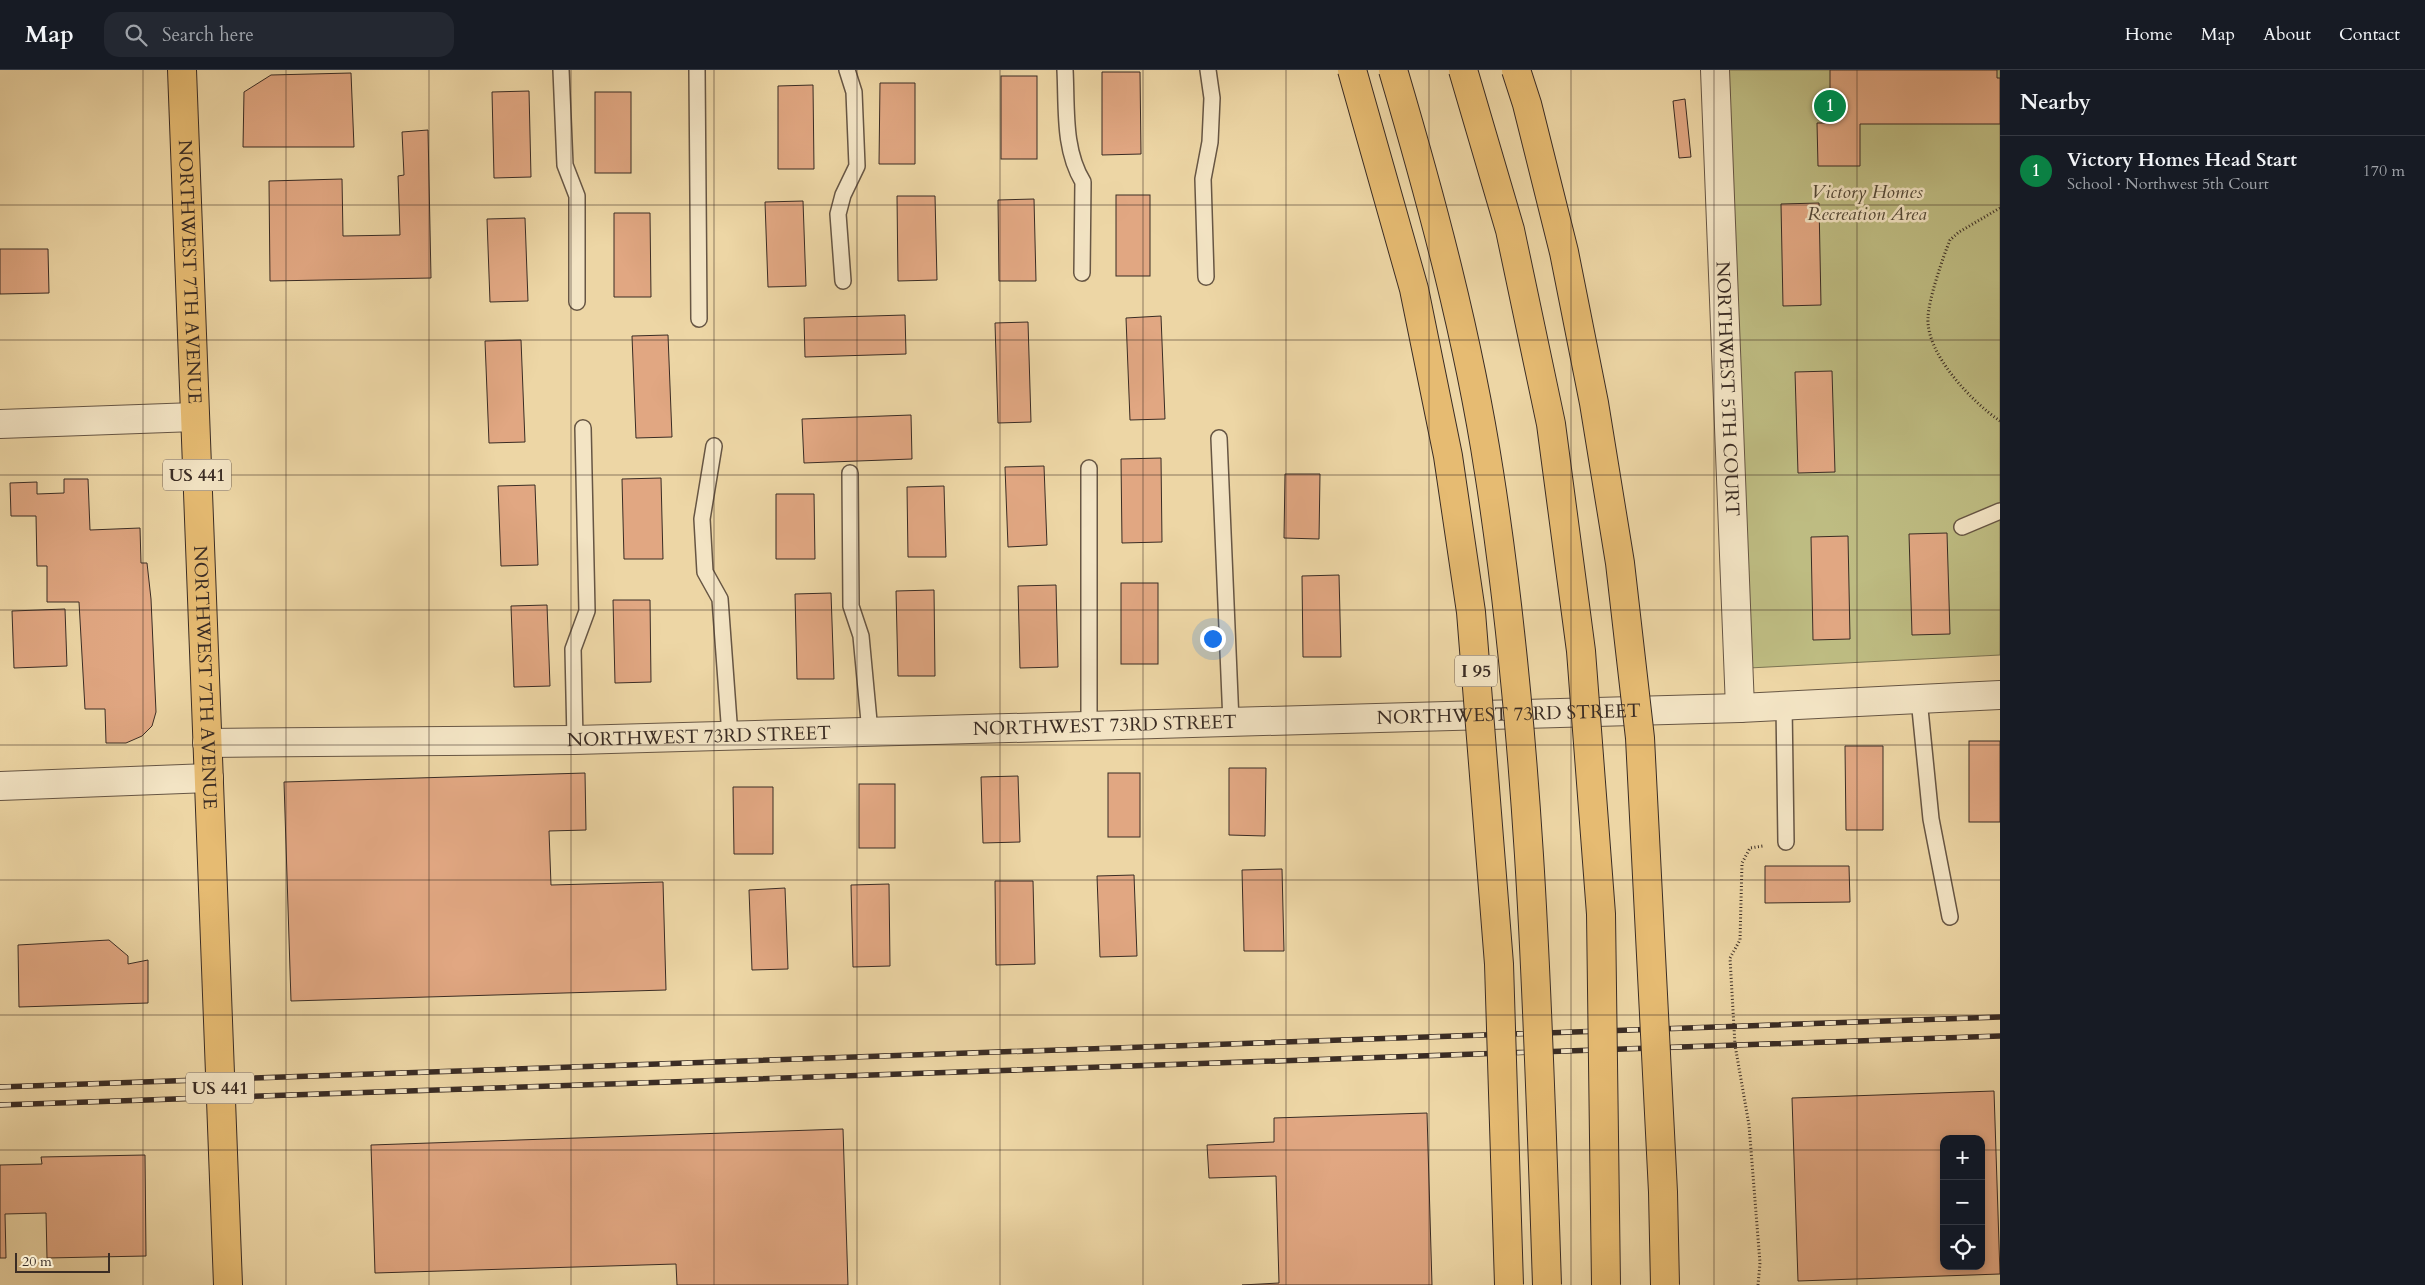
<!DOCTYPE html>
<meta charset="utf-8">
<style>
:root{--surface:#171b24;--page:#242831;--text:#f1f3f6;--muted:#9ea1a6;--line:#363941;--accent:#0b8043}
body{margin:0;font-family:Cardo,serif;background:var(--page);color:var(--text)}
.controls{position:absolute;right:15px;bottom:15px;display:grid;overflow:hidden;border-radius:10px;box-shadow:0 2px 8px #0003}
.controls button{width:45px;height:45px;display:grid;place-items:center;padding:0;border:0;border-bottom:1px solid var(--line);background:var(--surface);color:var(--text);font:25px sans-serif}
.scale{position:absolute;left:15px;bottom:12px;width:95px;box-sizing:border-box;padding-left:5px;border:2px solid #3a2c24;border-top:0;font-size:14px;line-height:18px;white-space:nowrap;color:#3a2c24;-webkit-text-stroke:4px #f3e4c4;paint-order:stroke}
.you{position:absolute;left:1212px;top:568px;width:18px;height:18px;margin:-12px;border:4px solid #fff;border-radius:50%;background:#1a73e8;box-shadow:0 0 0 8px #1a73e833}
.badge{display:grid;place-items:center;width:32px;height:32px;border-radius:50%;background:var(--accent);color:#fff;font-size:16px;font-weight:700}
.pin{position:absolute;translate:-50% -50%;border:2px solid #fff;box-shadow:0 1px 5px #0006}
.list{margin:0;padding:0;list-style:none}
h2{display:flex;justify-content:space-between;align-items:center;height:65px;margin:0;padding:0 20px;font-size:21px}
h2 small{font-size:16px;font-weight:400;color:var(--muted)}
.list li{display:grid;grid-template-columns:32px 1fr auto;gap:15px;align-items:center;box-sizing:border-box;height:70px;padding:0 20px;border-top:1px solid var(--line)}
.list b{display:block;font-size:19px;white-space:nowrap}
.list p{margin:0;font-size:16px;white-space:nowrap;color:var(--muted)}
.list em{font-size:16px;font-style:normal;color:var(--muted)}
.icon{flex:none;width:28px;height:28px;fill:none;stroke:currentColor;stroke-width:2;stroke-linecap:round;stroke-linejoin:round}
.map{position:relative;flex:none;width:2000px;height:1215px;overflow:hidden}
header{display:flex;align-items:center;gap:30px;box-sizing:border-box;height:70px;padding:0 25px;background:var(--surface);border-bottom:1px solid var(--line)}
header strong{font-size:24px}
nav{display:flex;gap:28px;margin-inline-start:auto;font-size:18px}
.search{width:350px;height:45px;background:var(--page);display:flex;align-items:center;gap:12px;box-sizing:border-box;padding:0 18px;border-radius:15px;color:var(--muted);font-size:19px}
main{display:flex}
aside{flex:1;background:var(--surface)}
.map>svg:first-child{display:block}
.green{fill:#bebc82;stroke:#7c7453}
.building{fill:#e1a782;stroke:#3a2c24;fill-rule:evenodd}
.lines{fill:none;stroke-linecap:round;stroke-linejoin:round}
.lane-casing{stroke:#675644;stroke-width:18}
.street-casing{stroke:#675644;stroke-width:30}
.primary-casing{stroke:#3a2c24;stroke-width:30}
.path{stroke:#3a2c24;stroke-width:3;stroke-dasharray:1 2.5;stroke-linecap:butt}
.lane{stroke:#f3e4c4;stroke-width:15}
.street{stroke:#f3e4c4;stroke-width:28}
.primary{stroke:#e6bb72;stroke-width:28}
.rail-casing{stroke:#3a2c24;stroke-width:5.5}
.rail{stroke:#f3e4c4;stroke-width:4;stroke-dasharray:11;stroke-linecap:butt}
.highway-bridge-casing{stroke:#3a2c24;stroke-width:30;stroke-linecap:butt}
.highway-bridge{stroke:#e6bb72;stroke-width:28}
.grid{fill:none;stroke:#3a2c24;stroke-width:1;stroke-opacity:0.55}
.labels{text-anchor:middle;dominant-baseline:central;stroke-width:5;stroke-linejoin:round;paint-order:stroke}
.shield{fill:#f3e4c4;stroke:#726354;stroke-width:1}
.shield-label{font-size:18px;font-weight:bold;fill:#3a2c24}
.park-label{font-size:19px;font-style:italic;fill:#544937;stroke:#f3e4c4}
.street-label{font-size:19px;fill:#3a2c24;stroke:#f3e4c4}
</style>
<header>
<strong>Map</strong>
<div class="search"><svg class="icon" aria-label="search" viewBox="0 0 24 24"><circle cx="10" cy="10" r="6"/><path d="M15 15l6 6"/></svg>Search here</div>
<nav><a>Home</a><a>Map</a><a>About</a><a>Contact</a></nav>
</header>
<main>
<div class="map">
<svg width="2000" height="1215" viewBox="0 0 2000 1215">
<rect width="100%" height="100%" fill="#edd6a5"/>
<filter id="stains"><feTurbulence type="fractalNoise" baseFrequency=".004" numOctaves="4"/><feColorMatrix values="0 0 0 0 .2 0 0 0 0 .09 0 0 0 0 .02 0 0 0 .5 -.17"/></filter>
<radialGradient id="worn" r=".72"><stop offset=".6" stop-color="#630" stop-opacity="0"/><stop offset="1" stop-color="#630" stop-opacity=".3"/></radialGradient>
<!-- green -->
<polygon class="green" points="1729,0 2000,0 2000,585 1749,598"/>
<!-- building -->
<g class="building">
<polygon points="1830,0 1997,0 1997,8 2000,8 2000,54 1860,54 1860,96 1818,96 1817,53 1830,53"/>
<polygon points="1102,2 1140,2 1141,84 1102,85"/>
<polygon points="351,3 354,77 243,77 244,22 271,5"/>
<rect x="1001" y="6" width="36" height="83"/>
<polygon points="880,13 915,13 915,94 879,94"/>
<polygon points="813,15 814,99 778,99 778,16"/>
<polygon points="529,21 531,107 494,108 492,22"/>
<rect x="595" y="22" width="36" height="81"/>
<polygon points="1685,29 1691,87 1679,88 1673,31"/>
<polygon points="428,60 431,208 270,211 269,111 342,109 343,166 400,165 398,106 404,105 402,62"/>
<rect x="1116" y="125" width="34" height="81"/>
<polygon points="897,126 935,126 937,210 898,211"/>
<polygon points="1034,129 1036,211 999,211 998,130"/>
<polygon points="803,131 806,216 768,217 765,132"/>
<polygon points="1819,133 1821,235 1783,236 1781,134"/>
<polygon points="614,143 650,143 651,227 614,227"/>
<polygon points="525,148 528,231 490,232 487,149"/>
<polygon points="0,179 48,179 49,223 0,224"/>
<polygon points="905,245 906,284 805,287 804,248"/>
<polygon points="1161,246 1165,349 1130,350 1126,248"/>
<polygon points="1028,252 1031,352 998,353 995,253"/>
<polygon points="668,265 672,367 636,368 632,266"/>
<polygon points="521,270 525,372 489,373 485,271"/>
<polygon points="1832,301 1835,402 1798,403 1795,302"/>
<polygon points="911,345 912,389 804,393 802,349"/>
<polygon points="1161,388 1162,472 1122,473 1121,389"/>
<polygon points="1044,396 1047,475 1008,477 1005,397"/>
<polygon points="1285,404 1320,404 1319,469 1284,468"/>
<polygon points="661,408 663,489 624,489 622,409"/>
<polygon points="64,409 88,409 90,460 140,458 141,493 147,493 151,529 156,642 152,656 142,666 126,673 106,673 105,639 85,639 79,532 47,532 47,496 37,496 36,446 11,446 10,413 37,412 37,424 64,423"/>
<polygon points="535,415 538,495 501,496 498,416"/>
<polygon points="944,416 946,487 908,487 907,417"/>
<polygon points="776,424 814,424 815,489 776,489"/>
<polygon points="1947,463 1950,564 1912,565 1909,464"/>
<polygon points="1848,466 1850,569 1813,570 1811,467"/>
<polygon points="1339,505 1341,587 1303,587 1302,506"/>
<rect x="1121" y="513" width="37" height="81"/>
<polygon points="1056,515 1058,597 1020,598 1018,516"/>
<polygon points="934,520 935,606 898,606 896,521"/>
<polygon points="831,523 834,609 797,609 795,524"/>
<polygon points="613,530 650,530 651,612 615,613"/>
<polygon points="547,535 550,616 514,617 511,536"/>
<polygon points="65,539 67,596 14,598 12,541"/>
<rect x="1969" y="671" width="31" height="81"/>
<polygon points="1845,676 1883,676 1883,760 1846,760"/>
<polygon points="1229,698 1266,698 1265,766 1229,765"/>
<polygon points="585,703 586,760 549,761 551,815 663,812 666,920 291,931 284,712"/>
<rect x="1108" y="703" width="32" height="64"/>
<polygon points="1018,706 1020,772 983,773 981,707"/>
<rect x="859" y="714" width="36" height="64"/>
<polygon points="733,717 773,717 773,784 734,784"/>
<polygon points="1765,796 1849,796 1850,832 1765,833"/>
<polygon points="1282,799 1284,881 1244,881 1242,800"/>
<polygon points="1134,805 1137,886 1100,887 1097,806"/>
<polygon points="995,811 1033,811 1035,894 996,895"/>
<polygon points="889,814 890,896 853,897 851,815"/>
<polygon points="785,818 788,899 752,900 749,820"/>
<polygon points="109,870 128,886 128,894 148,890 148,933 19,937 18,875"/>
<path d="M 1994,1021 L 2000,1204 L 1798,1211 L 1792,1028 ZM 1944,1069 L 1981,1069 L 1981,1196 L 1944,1196 Z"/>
<polygon points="1427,1043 1432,1215 1242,1215 1279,1213 1276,1106 1209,1108 1207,1075 1274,1072 1274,1048"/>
<polygon points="843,1059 848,1215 677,1215 676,1194 375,1203 371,1075"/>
<polygon points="145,1085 146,1186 47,1188 46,1143 5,1144 6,1188 0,1188 0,1095 42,1094 41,1087"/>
</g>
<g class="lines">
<!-- lane casing -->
<g class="lane-casing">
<g id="lane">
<polyline points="561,0 565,95 577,126 577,232"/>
<polyline points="697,0 699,249"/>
<path d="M 1065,0 C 1067,38 1063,79 1083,112 L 1082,203"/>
<polyline points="1206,207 1203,109 1210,72 1212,28 1208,0"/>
<polyline points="843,211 838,144 843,125 857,96 854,22 847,0"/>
<polyline points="1219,368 1231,652"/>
<polyline points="714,376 702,449 705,502 720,529 730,666"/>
<polyline points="1089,398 1089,656"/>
<polyline points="850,403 851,536 861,566 870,662"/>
<polyline points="1962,457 2000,441"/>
<polyline points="1919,629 1931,749 1950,847"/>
<polyline points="1784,635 1786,772"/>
<polyline points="575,670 573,579 587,541 583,358"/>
</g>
</g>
<!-- street casing -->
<g class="street-casing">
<g id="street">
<path id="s1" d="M 1715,0 L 1740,638"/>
<polyline points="0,354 195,347"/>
<path id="s2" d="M 207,673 L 575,670 L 1740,638 L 2000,625"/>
<polyline points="0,716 209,708"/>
</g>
</g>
<!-- primary casing -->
<g class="primary-casing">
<g id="primary">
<path id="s3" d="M 182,0 L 228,1215"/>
</g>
</g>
<!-- path -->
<g class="path">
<path d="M 2000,138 L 1959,162 L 1950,170 C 1943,187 1928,231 1928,248 C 1926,284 1972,332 2000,351"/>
<polyline points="1758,1215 1760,1193 1749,1055 1735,975 1730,888 1740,870 1742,793 1750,778 1763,776"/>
</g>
<!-- lane -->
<use href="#lane" class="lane"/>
<!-- street -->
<use href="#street" class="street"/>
<!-- primary -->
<use href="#primary" class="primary"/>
<!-- rail casing -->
<g class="rail-casing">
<g id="rail">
<polyline points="0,1017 2000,947"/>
<polyline points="0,1035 2000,966"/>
</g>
</g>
<!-- rail -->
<use href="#rail" class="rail"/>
<!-- highway-bridge casing -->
<g class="highway-bridge-casing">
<g id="highway-bridge">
<polyline points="1352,0 1414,219 1448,386 1471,542 1499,894 1509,1215"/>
<path d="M 1393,0 C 1432,132 1468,266 1489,402 C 1531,671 1538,944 1547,1215"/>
<polyline points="1463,0 1510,160 1551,354 1581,581 1601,844 1606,1215"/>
<polyline points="1516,0 1527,34 1564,182 1594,333 1620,493 1640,668 1663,1122 1665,1215"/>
</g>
</g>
<!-- highway-bridge -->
<use href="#highway-bridge" class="highway-bridge"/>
</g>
<!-- grid -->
<path class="grid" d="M 143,0 L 143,1215M 286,0 L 286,1215M 429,0 L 429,1215M 571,0 L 571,1215M 714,0 L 714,1215M 857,0 L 857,1215M 1000,0 L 1000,1215M 1143,0 L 1143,1215M 1286,0 L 1286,1215M 1429,0 L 1429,1215M 1571,0 L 1571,1215M 1714,0 L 1714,1215M 1857,0 L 1857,1215M 0,135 L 2000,135M 0,270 L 2000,270M 0,405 L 2000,405M 0,540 L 2000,540M 0,675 L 2000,675M 0,810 L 2000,810M 0,945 L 2000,945M 0,1080 L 1944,1080M 1981,1080 L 2000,1080"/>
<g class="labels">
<!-- shield labels -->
<g class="shield">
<rect x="163" y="389.5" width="68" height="31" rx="4"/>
<rect x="1455" y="585.5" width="42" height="31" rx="4"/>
<rect x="186" y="1002.5" width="68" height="31" rx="4"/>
</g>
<g class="shield-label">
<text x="197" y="405">US 441</text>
<text x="1476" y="601">I 95</text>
<text x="220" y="1018">US 441</text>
</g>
<!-- park labels -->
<g class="park-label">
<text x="1867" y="122">Victory Homes<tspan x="1867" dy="22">Recreation Area</tspan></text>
</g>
<!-- street labels -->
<g class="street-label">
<text stroke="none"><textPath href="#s3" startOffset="202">NORTHWEST 7TH AVENUE</textPath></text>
<text stroke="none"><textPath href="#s1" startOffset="319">NORTHWEST 5TH COURT</textPath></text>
<text stroke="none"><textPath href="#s3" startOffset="608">NORTHWEST 7TH AVENUE</textPath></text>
<text stroke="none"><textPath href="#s2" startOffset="1302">NORTHWEST 73RD STREET</textPath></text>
<text stroke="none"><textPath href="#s2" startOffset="898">NORTHWEST 73RD STREET</textPath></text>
<text stroke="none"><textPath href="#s2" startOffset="492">NORTHWEST 73RD STREET</textPath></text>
</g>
</g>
<rect width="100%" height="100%" filter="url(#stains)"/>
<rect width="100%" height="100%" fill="url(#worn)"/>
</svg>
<div class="controls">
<button>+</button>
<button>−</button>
<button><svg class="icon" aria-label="locate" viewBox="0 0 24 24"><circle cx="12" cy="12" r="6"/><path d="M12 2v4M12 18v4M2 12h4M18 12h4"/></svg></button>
</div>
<div class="scale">20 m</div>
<div class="you"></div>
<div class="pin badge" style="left:1830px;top:36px">1</div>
</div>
<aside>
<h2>Nearby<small></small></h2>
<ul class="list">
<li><span class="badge">1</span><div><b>Victory Homes Head Start</b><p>School · Northwest 5th Court</p></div><em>170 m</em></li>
</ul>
</aside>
</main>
